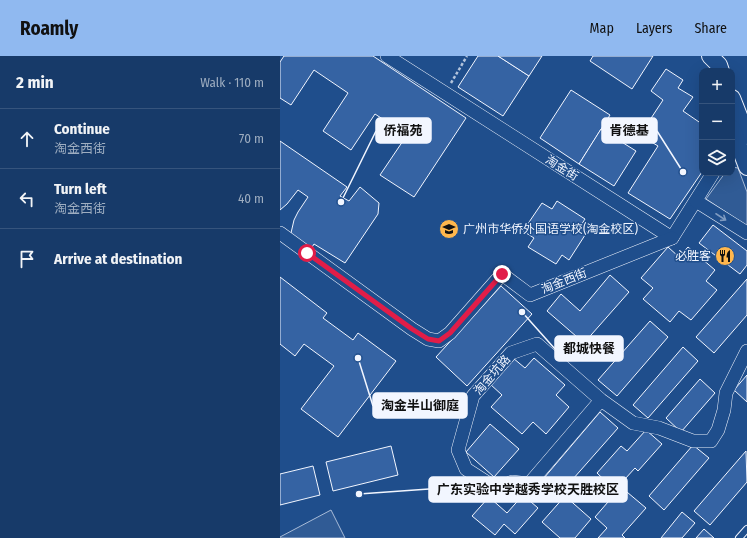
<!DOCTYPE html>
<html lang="en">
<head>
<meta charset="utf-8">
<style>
	body { margin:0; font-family:"Fira Sans Condensed","Noto Sans SC",sans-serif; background:#244571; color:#f1f3f6 }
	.controls { position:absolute; right:12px; top:12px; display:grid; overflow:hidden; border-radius:8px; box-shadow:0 4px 16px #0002 }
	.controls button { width:36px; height:36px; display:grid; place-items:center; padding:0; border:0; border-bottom:1px solid #36547d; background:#173a69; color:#f1f3f6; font:20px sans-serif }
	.stop { position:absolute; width:12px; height:12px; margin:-9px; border:3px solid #e11d48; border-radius:50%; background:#fff }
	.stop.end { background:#e11d48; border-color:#fff; box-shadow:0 1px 4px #0008 }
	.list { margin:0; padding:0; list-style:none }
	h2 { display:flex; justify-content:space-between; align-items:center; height:52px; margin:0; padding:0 16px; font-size:17px }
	h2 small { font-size:13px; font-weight:400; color:#9eadc0 }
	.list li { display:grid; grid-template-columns:26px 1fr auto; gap:12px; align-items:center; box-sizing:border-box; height:60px; padding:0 16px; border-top:1px solid #36547d }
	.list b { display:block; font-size:15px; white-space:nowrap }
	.list p { margin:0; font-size:13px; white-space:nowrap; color:#9eadc0 }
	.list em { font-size:13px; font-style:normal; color:#9eadc0 }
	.icon { flex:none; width:22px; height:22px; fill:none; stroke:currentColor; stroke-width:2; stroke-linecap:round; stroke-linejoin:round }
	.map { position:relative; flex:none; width:467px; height:482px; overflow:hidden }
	header { display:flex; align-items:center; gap:24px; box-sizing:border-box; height:56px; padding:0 20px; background:#90b9f0; color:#111 }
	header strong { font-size:19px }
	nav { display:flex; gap:22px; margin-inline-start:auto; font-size:14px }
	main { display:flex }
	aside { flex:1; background:#173a69 }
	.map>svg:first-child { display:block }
	.built { fill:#305b95; stroke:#a8bbd7 }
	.building { fill:#3563a3; stroke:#f2f6ff }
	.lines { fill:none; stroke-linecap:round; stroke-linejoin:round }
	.service-casing { stroke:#f2f6ff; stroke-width:8 }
	.minor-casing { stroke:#f2f6ff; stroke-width:14 }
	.tertiary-casing { stroke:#f2f6ff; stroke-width:18 }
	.path { stroke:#b3c4dc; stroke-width:2.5; stroke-dasharray:3 2; stroke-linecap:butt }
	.service { stroke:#1f4e8c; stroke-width:6 }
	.minor { stroke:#1f4e8c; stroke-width:13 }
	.tertiary { stroke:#1f4e8c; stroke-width:16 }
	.oneway { stroke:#7e9ac0 }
	.route { stroke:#e11d48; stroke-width:5 }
	.labels { text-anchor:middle; stroke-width:3; stroke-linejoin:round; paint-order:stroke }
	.street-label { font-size:12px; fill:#f2f6ff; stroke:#1f4e8c }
	.poi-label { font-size:12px; fill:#f2f6ff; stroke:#1f4e8c; text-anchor:start }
	.leader { fill:none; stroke:#f2f6ff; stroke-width:1.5 }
	.callout-dot { fill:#f2f6ff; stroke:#1f4e8c; stroke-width:1.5 }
	.callout { fill:#f2f6ff; stroke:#f2f6ff; stroke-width:1.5 }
	.callout-label { font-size:13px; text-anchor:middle; font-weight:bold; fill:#111 }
</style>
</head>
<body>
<header>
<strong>Roamly</strong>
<nav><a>Map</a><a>Layers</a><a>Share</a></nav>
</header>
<main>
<aside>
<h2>2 min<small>Walk · 110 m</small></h2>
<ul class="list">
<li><svg class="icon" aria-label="ahead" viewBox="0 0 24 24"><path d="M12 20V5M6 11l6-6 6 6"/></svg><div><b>Continue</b><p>淘金西街</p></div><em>70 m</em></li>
<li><svg class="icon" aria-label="left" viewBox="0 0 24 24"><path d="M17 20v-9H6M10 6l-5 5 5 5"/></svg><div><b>Turn left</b><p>淘金西街</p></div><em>40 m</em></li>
<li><svg class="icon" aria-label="arrive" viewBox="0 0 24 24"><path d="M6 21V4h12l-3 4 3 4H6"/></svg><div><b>Arrive at destination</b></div></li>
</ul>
</aside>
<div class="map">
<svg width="467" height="482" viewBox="0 0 467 482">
	<rect width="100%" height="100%" fill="#1f4e8c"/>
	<g class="built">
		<path d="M 452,111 L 458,112 L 467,136 L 467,170 L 426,143 L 445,117 L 452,117 Z"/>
		<path d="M 51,454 L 65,482 L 0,482 L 0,481 Z"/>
	</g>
	<g class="building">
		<path d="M 4,0 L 93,0 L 186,62 L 134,141 L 100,119 L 127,79 L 95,58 L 71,94 L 43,75 L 68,37 L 34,14 L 11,49 L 0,42 L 0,6 Z"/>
		<path d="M 198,0 L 218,0 L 249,20 L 223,60 L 178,31 Z"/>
		<path d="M 218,0 L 262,0 L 249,20 Z"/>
		<path d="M 313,0 L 373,0 L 352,33 L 310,5 Z"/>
		<path d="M 386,13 L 403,24 L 398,32 L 413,41 L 403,55 L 422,68 L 422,116 L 390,163 L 348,137 L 378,90 L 360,79 L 383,44 L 371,35 Z"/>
		<path d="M 291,34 L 330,59 L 299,108 L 260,82 Z"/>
		<path d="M 321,73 L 356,95 L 334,130 L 299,108 Z"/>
		<path d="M 0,85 L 67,131 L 60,140 L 69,145 L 80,131 L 99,147 L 98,158 L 65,207 L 34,188 L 31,193 L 14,181 L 11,177 L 14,164 L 18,156 L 28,141 L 18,134 L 7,148 L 0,154 Z"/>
		<path d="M 277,145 L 305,163 L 300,171 L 307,176 L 289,204 L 282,199 L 276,208 L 248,191 L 254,182 L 243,175 L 262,147 L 272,153 Z"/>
		<path d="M 433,169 L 467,195 L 467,209 L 460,218 L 419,187 Z"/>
		<path d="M 388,191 L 399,201 L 408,191 L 435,214 L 426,225 L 437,234 L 411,264 L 399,255 L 390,266 L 363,243 L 373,232 L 361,222 Z"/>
		<path d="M 330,219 L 349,236 L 304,287 L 267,255 L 281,238 L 300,255 Z"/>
		<path d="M 0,221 L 47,257 L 43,262 L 73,284 L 78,277 L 116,305 L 58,381 L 21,353 L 54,310 L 24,288 L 15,300 L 0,288 Z"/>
		<path d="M 467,223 L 467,259 L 434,297 L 416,281 Z"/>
		<path d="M 221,230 L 252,258 L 187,330 L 156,301 Z"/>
		<path d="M 370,265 L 388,281 L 337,340 L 318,324 Z"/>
		<path d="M 403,291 L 418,305 L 368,362 L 353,349 Z"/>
		<path d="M 233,302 L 245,312 L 254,302 L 285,329 L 276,339 L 289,351 L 266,378 L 253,366 L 242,378 L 211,351 L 222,339 L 210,328 Z"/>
		<path d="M 467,319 L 467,346 L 454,334 Z"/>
		<path d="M 420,323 L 435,337 L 401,376 L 386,362 Z"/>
		<path d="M 320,356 L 338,372 L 285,432 L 280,427 L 269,439 L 258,429 Z"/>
		<path d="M 210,368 L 239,393 L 214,421 L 186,396 Z"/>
		<path d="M 366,374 L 382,388 L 358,415 L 355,412 L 335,434 L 317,417 L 341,390 L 347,395 Z"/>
		<path d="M 413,389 L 429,402 L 384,454 L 369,440 Z"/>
		<path d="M 111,390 L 118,419 L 53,435 L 46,406 Z"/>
		<path d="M 466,395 L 467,426 L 430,469 L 414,455 Z"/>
		<path d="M 33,410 L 40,439 L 0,449 L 0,418 Z"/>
		<path d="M 341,431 L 366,452 L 342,479 L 345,482 L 318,482 L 327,472 L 315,461 Z"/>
		<path d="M 243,439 L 258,452 L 235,478 L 224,468 L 215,479 L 192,460 L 209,441 L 227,457 Z"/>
		<path d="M 285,440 L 311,463 L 295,482 L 280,482 L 262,466 Z"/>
		<path d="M 402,456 L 415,467 L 402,482 L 381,482 Z"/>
		<path d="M 424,473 L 434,482 L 416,482 Z"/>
	</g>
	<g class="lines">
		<defs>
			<path id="service" d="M 459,482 L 467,473"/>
			<g id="minor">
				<path d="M 107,0 L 392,182 L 433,117"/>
				<path d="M 416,145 L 467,177"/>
				<path d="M 0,177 L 132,273 L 148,283 L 159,285 L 170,277 L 222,218 L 250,239 L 392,182"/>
				<path d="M 321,344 L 249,428 L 232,426 L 217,433 L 186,413 L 178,394 L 193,340 L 231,297 L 257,288 L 321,344 L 353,367 L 379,372 L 413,385 L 431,385 L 438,374 L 444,354 L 446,337 L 467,295"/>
			</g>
			<g id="tertiary">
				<path d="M 430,0 L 439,9 L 441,15"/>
				<path d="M 452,42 L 467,80"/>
				<path d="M 452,72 L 467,111"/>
			</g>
		</defs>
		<use href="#service" class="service-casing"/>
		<use href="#minor" class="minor-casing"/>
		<use href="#tertiary" class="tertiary-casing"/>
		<path class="path" d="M 171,27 L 187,0"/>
		<use href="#service" class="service"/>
		<use href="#minor" class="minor"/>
		<use href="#tertiary" class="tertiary"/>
	</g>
	<defs><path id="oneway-shaft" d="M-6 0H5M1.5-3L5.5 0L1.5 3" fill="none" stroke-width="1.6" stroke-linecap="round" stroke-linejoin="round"/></defs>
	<use class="oneway" href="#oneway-shaft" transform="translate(441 161) rotate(33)"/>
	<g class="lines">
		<path class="route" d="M 27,197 L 132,273 L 148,283 L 159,285 L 170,277 L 222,218"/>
	</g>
	<defs>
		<symbol id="school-disc" viewBox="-11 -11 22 22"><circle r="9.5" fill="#ffb74d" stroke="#1f4e8c"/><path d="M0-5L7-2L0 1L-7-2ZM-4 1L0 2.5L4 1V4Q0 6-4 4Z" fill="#111"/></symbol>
		<symbol id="restaurant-disc" viewBox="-11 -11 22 22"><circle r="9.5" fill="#ffb74d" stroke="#1f4e8c"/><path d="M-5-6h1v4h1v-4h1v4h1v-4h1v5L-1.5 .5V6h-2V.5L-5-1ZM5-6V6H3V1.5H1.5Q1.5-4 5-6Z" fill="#111"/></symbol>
	</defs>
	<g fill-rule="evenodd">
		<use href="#school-disc" x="158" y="162" width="22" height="22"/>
		<use href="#restaurant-disc" x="434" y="189" width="22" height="22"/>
	</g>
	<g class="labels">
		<g class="street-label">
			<text transform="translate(282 112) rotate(32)" y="4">淘金街</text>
			<text transform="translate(284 225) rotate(-22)" y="4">淘金西街</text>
			<text transform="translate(212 319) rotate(-49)" y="4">淘金坑路</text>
		</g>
		<g class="poi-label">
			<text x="183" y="177">广州市华侨外国语学校(淘金校区)</text>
			<text x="431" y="204" text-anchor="end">必胜客</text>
		</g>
	</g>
	<path class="leader" d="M61 146L96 75M403 116L377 75M242 256L275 293M78 302L93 350M79 438L149 433"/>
	<g class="callout-dot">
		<circle cx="61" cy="146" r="4"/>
		<circle cx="403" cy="116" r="4"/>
		<circle cx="242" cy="256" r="4"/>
		<circle cx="78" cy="302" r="4"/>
		<circle cx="79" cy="438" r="4"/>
	</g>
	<g class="callout">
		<rect x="96" y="62" width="55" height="25" rx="4"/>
		<rect x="322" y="62" width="55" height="25" rx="4"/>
		<rect x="275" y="280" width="68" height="25" rx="4"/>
		<rect x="93" y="337" width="94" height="25" rx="4"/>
		<rect x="149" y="421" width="198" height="25" rx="4"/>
	</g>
	<g class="callout-label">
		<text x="123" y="79">侨福苑</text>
		<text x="349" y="79">肯德基</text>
		<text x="309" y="297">都城快餐</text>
		<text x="140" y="354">淘金半山御庭</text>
		<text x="248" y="438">广东实验中学越秀学校天胜校区</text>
	</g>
</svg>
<div class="controls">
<button>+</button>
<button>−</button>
<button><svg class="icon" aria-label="layers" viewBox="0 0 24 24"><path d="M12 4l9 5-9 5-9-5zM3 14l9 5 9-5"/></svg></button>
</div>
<div class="stop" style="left:27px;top:197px"></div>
<div class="stop end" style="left:222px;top:218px"></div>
</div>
</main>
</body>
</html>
